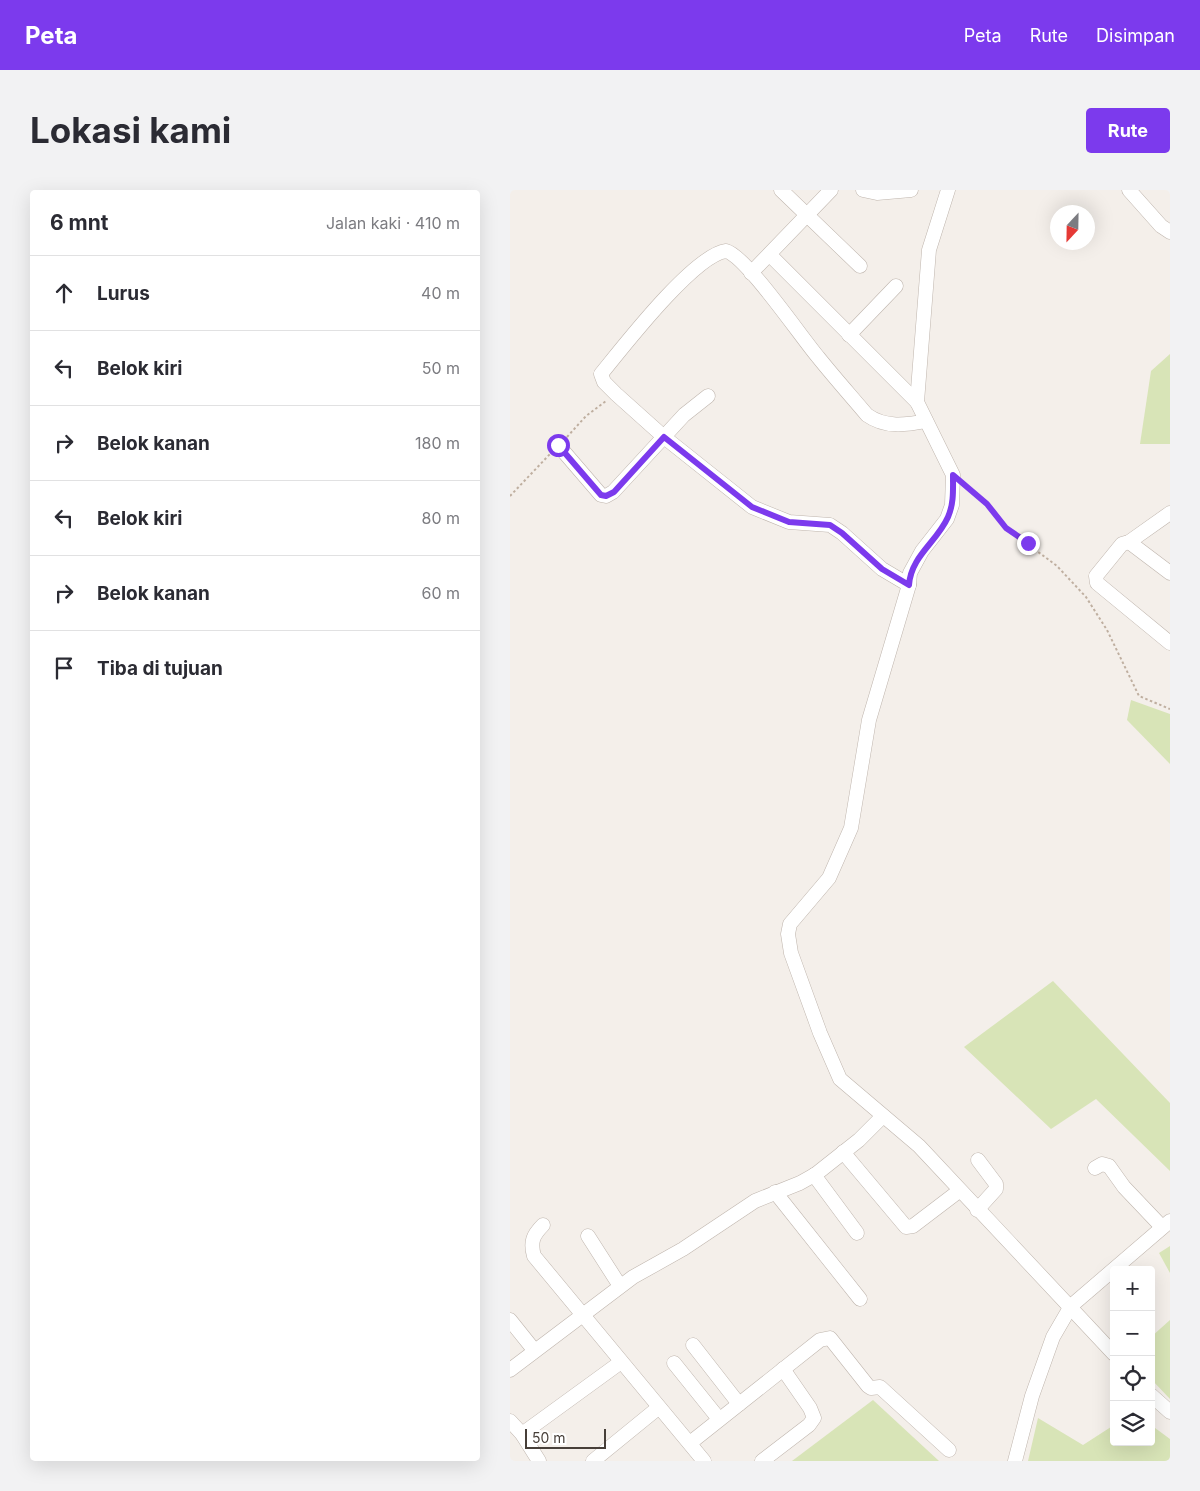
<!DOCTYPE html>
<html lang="id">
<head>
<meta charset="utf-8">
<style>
	body { margin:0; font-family:Inter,sans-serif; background:#f2f2f3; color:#2b2b33 }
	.controls { position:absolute; right:15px; bottom:15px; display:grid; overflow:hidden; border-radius:5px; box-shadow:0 5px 20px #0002 }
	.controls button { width:45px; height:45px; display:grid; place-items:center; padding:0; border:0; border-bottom:1px solid #e1e1e2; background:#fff; color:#2b2b33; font:25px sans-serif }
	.compass { position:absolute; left:540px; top:15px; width:45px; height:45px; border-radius:50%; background:#fff; box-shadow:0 5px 20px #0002; rotate:202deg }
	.scale { position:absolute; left:15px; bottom:12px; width:81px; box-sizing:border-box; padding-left:5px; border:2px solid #473f39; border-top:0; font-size:14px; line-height:18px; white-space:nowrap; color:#473f39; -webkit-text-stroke:4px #fff; paint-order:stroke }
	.stop { position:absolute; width:15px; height:15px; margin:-11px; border:4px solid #7c3aed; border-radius:50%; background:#fff }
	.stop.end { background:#7c3aed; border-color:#fff; box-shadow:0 1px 5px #0008 }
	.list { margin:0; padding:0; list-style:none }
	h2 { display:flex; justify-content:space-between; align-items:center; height:65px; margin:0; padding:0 20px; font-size:21px }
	h2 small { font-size:16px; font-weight:400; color:#7c7c81 }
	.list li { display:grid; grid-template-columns:32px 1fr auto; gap:15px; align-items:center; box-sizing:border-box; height:75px; padding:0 20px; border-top:1px solid #e1e1e2 }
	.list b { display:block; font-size:19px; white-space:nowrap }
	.list em { font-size:16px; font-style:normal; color:#7c7c81 }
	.icon { flex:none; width:28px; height:28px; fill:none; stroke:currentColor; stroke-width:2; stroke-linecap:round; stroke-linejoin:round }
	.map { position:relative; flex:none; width:660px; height:1271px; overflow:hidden; border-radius:5px }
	header { display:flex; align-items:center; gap:30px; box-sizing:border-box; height:70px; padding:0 25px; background:#7c3aed; color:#fff }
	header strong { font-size:24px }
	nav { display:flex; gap:28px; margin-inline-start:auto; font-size:18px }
	.intro { display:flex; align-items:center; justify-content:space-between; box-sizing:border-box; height:120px; padding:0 30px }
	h1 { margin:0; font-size:35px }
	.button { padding:12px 22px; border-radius:5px; background:#7c3aed; color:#fff; font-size:18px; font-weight:700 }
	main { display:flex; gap:30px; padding:0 30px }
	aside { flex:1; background:#fff; border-radius:5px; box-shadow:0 5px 20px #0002 }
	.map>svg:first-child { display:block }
	.green { fill:#d8e4b7 }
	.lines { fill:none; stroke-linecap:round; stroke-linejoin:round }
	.minor-casing { stroke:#bfb5ad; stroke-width:15 }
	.path { stroke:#bfafa0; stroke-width:2; stroke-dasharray:2.5 2.5; stroke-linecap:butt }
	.minor { stroke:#fff; stroke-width:14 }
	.route { stroke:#7c3aed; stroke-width:6 }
</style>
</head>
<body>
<header>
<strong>Peta</strong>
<nav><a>Peta</a><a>Rute</a><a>Disimpan</a></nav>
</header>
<div class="intro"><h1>Lokasi kami</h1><a class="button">Rute</a></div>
<main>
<aside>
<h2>6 mnt<small>Jalan kaki · 410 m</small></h2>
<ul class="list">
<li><svg class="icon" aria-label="ahead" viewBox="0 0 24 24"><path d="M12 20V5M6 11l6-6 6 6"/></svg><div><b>Lurus</b></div><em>40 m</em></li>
<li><svg class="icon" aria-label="left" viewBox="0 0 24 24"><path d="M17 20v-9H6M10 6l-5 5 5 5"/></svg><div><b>Belok kiri</b></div><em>50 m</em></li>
<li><svg class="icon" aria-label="right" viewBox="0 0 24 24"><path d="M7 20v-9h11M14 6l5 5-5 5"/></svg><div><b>Belok kanan</b></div><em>180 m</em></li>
<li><svg class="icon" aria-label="left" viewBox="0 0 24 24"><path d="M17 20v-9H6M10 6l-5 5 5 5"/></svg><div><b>Belok kiri</b></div><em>80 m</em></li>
<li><svg class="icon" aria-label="right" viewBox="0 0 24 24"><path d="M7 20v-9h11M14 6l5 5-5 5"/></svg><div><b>Belok kanan</b></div><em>60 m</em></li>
<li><svg class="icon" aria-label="arrive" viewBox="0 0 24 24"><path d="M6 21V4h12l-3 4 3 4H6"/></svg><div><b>Tiba di tujuan</b></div></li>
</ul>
</aside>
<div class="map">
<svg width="660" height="1271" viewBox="0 0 660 1271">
	<rect width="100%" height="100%" fill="#f4efea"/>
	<g class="green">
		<path d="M 660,164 L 660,254 L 630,254 L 641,181 Z"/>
		<path d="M 621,510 L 660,524 L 660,574 L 617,530 Z"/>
		<path d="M 543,791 L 660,913 L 660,981 L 586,909 L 541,939 L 454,857 Z"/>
		<path d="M 660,1056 L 660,1083 L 649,1063 Z"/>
		<path d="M 660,1130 L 660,1209 L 641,1189 L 641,1147 Z"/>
		<path d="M 363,1210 L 429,1271 L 282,1271 Z"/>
		<path d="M 528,1228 L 573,1255 L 604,1235 L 604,1252 L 641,1252 L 641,1235 L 660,1249 L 660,1271 L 518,1271 Z"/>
	</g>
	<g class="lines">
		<defs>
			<g id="minor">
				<path d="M 271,0 L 350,76"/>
				<path d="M 353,0 L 367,3 L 401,0"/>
				<path d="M 438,0 L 419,60 L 407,212 L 443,285 L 442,315 L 437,329 L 412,361 L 400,383 L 399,395 L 359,530 L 341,638 L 319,688 L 280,734 L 278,744 L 281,763 L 310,843 L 330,889 L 409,956 L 604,1164"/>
				<path d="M 619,0 L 651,36 L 660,42"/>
				<path d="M 260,65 L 407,212"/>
				<path d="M 241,83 L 321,0"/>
				<path d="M 339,145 L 386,96"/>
				<path d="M 48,255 L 91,305 L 96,306 L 103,302 L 174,225 L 198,206"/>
				<path d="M 660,323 L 619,352 L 612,354 L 586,386 L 587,393 L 660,453"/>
				<path d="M 619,352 L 660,383"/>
				<path d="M 399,395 L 372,379 L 332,343 L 320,335 L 279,332 L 242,317 L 154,247 L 106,204 L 94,192 L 91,184 C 113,157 184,65 216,61 C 236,66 291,147 308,167 C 324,187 341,206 357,225 C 375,238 396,235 416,231"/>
				<path d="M 333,962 L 396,1037 L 403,1036 L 449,1001"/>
				<path d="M 585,978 L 592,974 L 599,976 L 614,997 L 652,1037"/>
				<path d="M 304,985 L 347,1043"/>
				<path d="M 265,1002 L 350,1109"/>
				<path d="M 467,1020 L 486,999 L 486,994 L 468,970"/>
				<path d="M 33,1035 C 23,1045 20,1052 24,1066 L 194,1271"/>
				<path d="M 78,1046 L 110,1096"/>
				<path d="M 0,1130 L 24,1160"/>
				<path d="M 183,1155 L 229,1214"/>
				<path d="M 164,1173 L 209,1229"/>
				<path d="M 0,1180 L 123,1087 L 173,1059 L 245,1011 L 290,993 L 306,984 L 349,950 L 373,926"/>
				<path d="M 641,1205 L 660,1222"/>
				<path d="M 0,1231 L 12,1244 L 29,1271"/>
				<path d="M 12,1244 L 111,1172"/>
				<path d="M 180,1253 L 310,1150 L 320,1148 L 358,1196 L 361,1198 L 370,1197 L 439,1260"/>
				<path d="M 83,1271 L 148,1218"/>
				<path d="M 252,1271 L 299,1235 L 304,1228 L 300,1218 L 273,1179"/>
				<path d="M 505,1271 L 522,1206 L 543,1147 L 561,1116 L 660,1031"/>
			</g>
		</defs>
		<use href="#minor" class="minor-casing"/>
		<g class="path">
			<path d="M 57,247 L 76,226 L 96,211"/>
			<path d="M 455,295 L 477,314 L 496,338 L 547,376 L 576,407 L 597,440 L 629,506 L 660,519"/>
			<path d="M 0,306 L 40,264"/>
		</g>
		<use href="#minor" class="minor"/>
	</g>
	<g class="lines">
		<path class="route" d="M 48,255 L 91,305 L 96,306 L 104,302 L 154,247 L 242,317 L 279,332 L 320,335 L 332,343 L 372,379 L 399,395 C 401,366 427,352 438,327 C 444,313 443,300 443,285 L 477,314 L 496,338 L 518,353"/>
	</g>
</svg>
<div class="controls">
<button>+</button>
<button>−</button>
<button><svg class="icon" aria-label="locate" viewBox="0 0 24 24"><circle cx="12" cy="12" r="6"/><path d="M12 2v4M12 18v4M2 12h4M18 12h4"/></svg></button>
<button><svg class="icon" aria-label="layers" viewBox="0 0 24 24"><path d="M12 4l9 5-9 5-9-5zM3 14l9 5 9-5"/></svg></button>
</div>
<svg class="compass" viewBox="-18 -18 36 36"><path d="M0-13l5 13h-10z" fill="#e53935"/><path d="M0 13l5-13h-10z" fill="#7c7c81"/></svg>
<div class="scale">50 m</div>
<div class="stop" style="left:48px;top:255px"></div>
<div class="stop end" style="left:518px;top:353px"></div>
</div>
</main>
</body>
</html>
